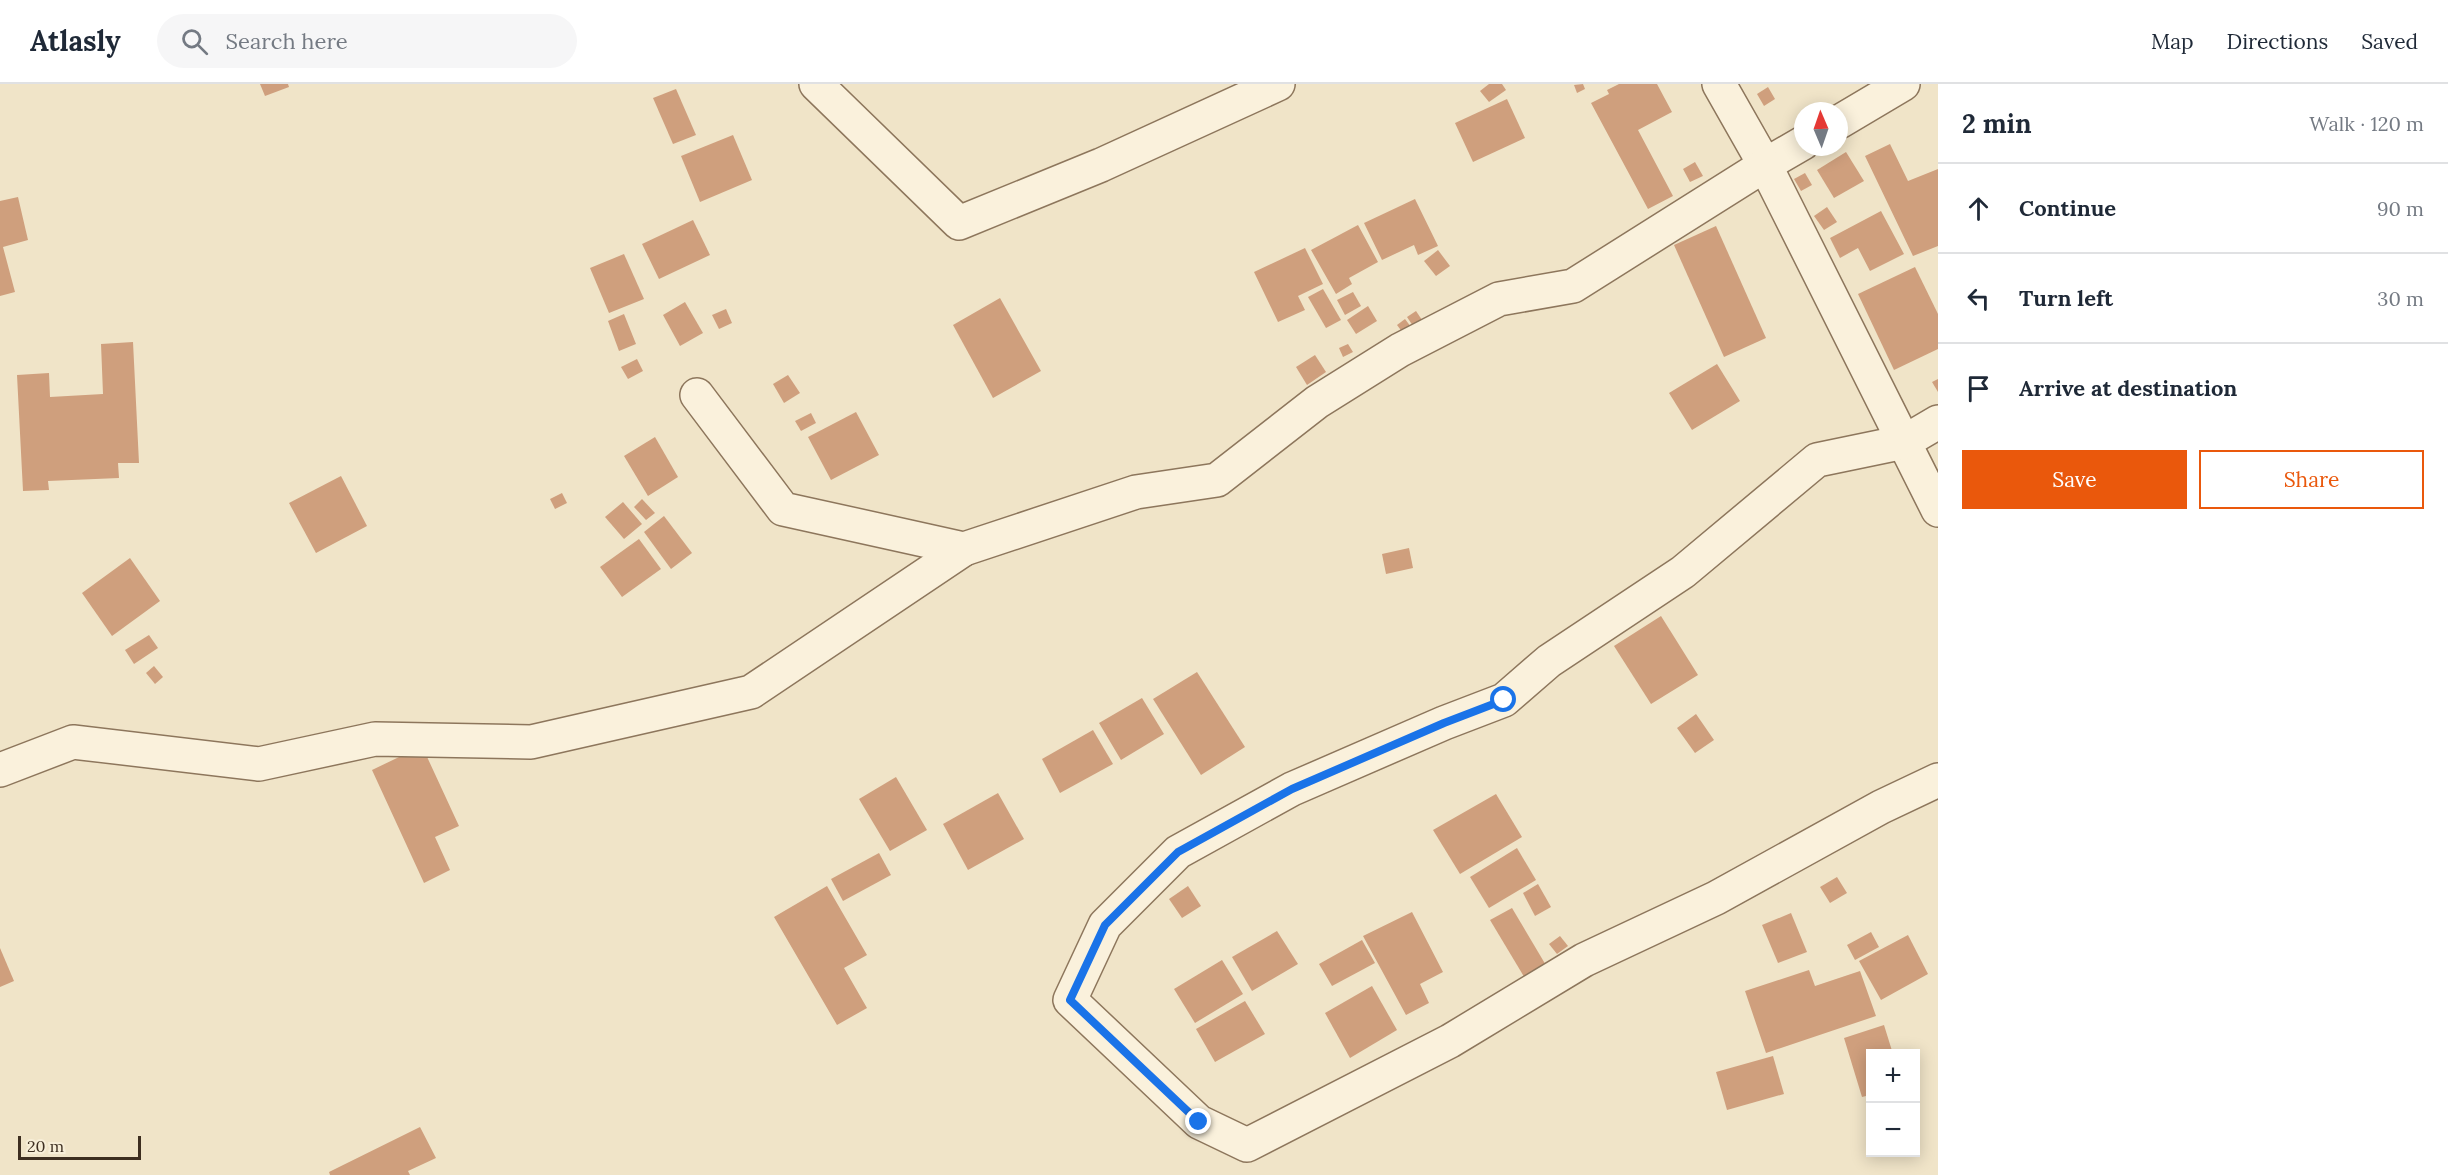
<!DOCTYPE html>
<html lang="en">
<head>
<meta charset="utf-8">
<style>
	body { margin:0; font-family:Lora,serif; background:#f6f6f7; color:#1f2937 }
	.controls { position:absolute; right:18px; bottom:18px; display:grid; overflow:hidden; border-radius:0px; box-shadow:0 3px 15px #0003 }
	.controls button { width:54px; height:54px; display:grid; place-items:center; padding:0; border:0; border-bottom:2px solid #e0e1e3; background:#fff; color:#1f2937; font:30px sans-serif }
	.compass { position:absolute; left:1794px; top:18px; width:54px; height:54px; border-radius:50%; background:#fff; box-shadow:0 3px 15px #0003; rotate:358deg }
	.scale { position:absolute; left:18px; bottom:15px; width:123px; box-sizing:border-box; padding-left:6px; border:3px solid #3d2e20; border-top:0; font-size:16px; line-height:21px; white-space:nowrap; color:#3d2e20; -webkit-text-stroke:4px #f7eed8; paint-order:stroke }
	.stop { position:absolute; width:18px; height:18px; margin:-14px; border:4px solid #1a73e8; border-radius:50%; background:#fff }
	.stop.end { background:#1a73e8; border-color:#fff; box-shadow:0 2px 6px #0008 }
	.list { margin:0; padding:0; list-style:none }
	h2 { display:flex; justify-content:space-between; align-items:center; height:78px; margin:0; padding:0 24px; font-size:26px }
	h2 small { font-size:20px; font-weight:400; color:#747a83 }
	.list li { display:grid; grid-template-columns:39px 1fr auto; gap:18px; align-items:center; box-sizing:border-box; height:90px; padding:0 24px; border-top:2px solid #e0e1e3 }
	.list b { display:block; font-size:22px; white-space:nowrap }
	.list em { font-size:20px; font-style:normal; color:#747a83 }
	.actions { display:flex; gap:12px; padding:18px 24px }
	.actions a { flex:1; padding:14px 0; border:2px solid #ea580c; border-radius:0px; text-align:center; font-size:21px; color:#ea580c }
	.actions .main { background:#ea580c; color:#fff }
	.icon { flex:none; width:33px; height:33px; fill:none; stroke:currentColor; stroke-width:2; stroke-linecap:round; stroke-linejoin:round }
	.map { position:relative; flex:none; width:1938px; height:1091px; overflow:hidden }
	header { display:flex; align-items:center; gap:36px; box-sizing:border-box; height:84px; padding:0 30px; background:#fff; border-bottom:2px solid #e0e1e3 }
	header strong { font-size:28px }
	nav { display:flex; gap:33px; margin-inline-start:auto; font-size:21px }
	.search { width:420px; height:54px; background:#f6f6f7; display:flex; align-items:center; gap:15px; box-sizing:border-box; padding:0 21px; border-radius:33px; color:#747a83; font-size:22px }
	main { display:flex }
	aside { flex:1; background:#fff }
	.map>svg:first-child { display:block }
	.building { fill:#cf9f7d }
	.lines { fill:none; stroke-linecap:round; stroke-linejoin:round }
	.street-casing { stroke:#8d765c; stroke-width:36 }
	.street { stroke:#faf1dc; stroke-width:33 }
	.route { stroke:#1a73e8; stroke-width:8 }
</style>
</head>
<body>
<header>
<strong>Atlasly</strong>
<div class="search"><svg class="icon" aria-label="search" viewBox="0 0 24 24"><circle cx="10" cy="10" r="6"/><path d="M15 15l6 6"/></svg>Search here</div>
<nav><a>Map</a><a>Directions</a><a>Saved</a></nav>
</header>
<main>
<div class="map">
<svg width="1938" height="1091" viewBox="0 0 1938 1091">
	<rect width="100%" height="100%" fill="#f0e4c8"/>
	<g class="building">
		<path d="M 260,0 L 288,0 L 289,3 L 265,12 Z"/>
		<path d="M 1489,0 L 1502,0 L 1506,6 L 1489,18 L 1480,7 Z"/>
		<path d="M 1583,0 L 1585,5 L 1577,9 L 1574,1 Z"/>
		<path d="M 1619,0 L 1657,0 L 1672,28 L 1638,46 L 1673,112 L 1648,125 L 1591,19 L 1609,10 L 1607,6 Z"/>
		<path d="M 1768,3 L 1775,15 L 1764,22 L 1757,10 Z"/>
		<path d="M 676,5 L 696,51 L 673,60 L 653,14 Z"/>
		<path d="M 1507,15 L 1525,54 L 1473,78 L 1455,39 Z"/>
		<path d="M 733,51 L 752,96 L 700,118 L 681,72 Z"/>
		<path d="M 1890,60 L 1908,97 L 1938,85 L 1938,162 L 1913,172 L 1865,72 Z"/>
		<path d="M 1846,68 L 1864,97 L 1834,114 L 1817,86 Z"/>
		<path d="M 1695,78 L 1703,92 L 1690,98 L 1683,85 Z"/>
		<path d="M 1805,89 L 1812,101 L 1801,107 L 1794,95 Z"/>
		<path d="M 18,113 L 28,156 L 3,163 L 15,208 L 0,212 L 0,117 Z"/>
		<path d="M 1415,115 L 1438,162 L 1418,171 L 1414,161 L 1382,176 L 1364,139 Z"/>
		<path d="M 1827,123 L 1837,138 L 1824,146 L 1814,132 Z"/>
		<path d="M 1881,127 L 1904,170 L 1870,187 L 1858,164 L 1840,174 L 1830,154 Z"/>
		<path d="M 693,136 L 710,171 L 659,195 L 642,160 Z"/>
		<path d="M 1358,141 L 1378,178 L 1349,194 L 1352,200 L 1336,210 L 1311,166 Z"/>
		<path d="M 1716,142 L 1766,254 L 1724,273 L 1674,161 Z"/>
		<path d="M 1305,164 L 1323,200 L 1298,212 L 1305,226 L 1278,238 L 1254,188 Z"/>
		<path d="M 1438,166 L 1450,182 L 1436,192 L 1424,177 Z"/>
		<path d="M 624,170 L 644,215 L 609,229 L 590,184 Z"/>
		<path d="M 1915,183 L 1938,230 L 1938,265 L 1894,286 L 1858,210 Z"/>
		<path d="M 1323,205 L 1341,236 L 1326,244 L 1308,213 Z"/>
		<path d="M 1353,208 L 1361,222 L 1345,231 L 1337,216 Z"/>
		<path d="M 1000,214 L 1041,287 L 993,314 L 953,241 Z"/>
		<path d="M 685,218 L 703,249 L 680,262 L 663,231 Z"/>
		<path d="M 1368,222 L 1377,237 L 1356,250 L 1347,236 Z"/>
		<path d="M 726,225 L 732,239 L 719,245 L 712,231 Z"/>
		<path d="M 1416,227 L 1422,236 L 1413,242 L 1407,233 Z"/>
		<path d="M 624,230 L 636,260 L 619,267 L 608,237 Z"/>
		<path d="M 1405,235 L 1411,243 L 1403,249 L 1397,241 Z"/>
		<path d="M 133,258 L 139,379 L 118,379 L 119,394 L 48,397 L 49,406 L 23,407 L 17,291 L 49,289 L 50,313 L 103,310 L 101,260 Z"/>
		<path d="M 1348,260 L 1353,268 L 1343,273 L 1339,264 Z"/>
		<path d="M 1315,271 L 1326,288 L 1307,301 L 1296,283 Z"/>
		<path d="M 637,275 L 643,287 L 628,295 L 621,283 Z"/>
		<path d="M 1717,280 L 1740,317 L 1692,346 L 1669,309 Z"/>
		<path d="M 788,291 L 800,309 L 784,319 L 773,300 Z"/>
		<path d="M 1938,295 L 1938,308 L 1932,298 Z"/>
		<path d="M 856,328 L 879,371 L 831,396 L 808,353 Z"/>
		<path d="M 811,329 L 816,339 L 801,347 L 795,337 Z"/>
		<path d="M 655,353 L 678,393 L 648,412 L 624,372 Z"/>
		<path d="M 341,392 L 367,442 L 316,469 L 289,419 Z"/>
		<path d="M 562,409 L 567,419 L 555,425 L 550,415 Z"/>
		<path d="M 642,415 L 655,429 L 646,436 L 634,423 Z"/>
		<path d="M 623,418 L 642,440 L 624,455 L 605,433 Z"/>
		<path d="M 664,432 L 692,469 L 671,485 L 644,448 Z"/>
		<path d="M 639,455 L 661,485 L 622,513 L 600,483 Z"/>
		<path d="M 1409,464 L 1413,484 L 1386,490 L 1382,470 Z"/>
		<path d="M 130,474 L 160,517 L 112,552 L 82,509 Z"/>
		<path d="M 1661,532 L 1698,591 L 1651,620 L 1614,562 Z"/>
		<path d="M 149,551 L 158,564 L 134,580 L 125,566 Z"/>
		<path d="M 154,582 L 163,593 L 155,600 L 146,589 Z"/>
		<path d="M 1197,588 L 1245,663 L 1201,691 L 1153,615 Z"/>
		<path d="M 1142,614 L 1164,650 L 1121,676 L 1099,639 Z"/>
		<path d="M 1696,630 L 1714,656 L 1695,669 L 1677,644 Z"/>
		<path d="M 1093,646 L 1113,680 L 1060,709 L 1042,675 Z"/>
		<path d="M 422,662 L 459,742 L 435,753 L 450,786 L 424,799 L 372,686 Z"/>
		<path d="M 896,693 L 927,746 L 890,767 L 859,715 Z"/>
		<path d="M 998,709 L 1024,755 L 968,786 L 943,740 Z"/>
		<path d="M 1496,710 L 1522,753 L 1460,790 L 1433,746 Z"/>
		<path d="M 1517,764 L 1536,796 L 1489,824 L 1470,793 Z"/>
		<path d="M 879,769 L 891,791 L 843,817 L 831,795 Z"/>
		<path d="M 1837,793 L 1847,809 L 1830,819 L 1820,803 Z"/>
		<path d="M 1538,800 L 1551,823 L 1535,832 L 1523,809 Z"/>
		<path d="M 827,802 L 867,871 L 844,884 L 867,924 L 837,941 L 774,833 Z"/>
		<path d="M 1188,802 L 1201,822 L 1182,834 L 1169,815 Z"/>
		<path d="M 1512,824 L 1547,883 L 1526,896 L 1490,836 Z"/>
		<path d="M 1412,828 L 1443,888 L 1420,900 L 1429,919 L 1406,931 L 1363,852 Z"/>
		<path d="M 1791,829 L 1807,868 L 1778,879 L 1762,841 Z"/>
		<path d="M 1277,847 L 1298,880 L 1252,907 L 1232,873 Z"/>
		<path d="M 1871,848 L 1879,863 L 1855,876 L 1847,861 Z"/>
		<path d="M 1908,851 L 1928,890 L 1881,916 L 1859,877 Z"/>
		<path d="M 1560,852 L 1568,862 L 1557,870 L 1549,860 Z"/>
		<path d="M 1362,856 L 1375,879 L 1332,902 L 1319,880 Z"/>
		<path d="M 0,864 L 14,897 L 0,903 Z"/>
		<path d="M 1222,876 L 1243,910 L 1195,939 L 1174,905 Z"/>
		<path d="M 1809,886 L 1815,902 L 1860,887 L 1876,932 L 1766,969 L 1745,907 Z"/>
		<path d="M 1372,902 L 1397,946 L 1350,974 L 1325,929 Z"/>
		<path d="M 1245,917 L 1265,950 L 1215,978 L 1196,945 Z"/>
		<path d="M 1884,941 L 1893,970 L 1870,970 L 1870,1011 L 1862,1013 L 1844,954 Z"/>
		<path d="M 1773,972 L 1784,1010 L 1727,1026 L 1716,988 Z"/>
		<path d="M 420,1043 L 436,1074 L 408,1087 L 410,1091 L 330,1091 L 329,1088 Z"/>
	</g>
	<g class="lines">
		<defs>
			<g id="street">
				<path d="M 816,0 L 959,139 L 1101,81 L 1278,0"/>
				<path d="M 1719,0 L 1765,81 L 1803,59"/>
				<path d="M 1839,38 L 1903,0"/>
				<path d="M 697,311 L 783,425 L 964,465 L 1136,408 L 1217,396 L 1317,318 L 1400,266 L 1499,215 L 1573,202 L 1765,81 L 1938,426"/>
				<path d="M 1938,338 L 1904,358 L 1817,376 L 1683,488 L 1549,577 L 1504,616 L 1444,639 L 1292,705 L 1178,768 L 1105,841 L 1070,916 L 1199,1038 L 1247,1061 L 1450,957 L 1584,876 L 1716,814 L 1881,723 L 1938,696"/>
				<path d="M 0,686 L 73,658 L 259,680 L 375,655 L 531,658 L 751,608 L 964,465"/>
			</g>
		</defs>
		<use href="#street" class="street-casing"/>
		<use href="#street" class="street"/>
	</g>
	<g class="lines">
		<path class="route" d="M 1199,1038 L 1070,916 L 1105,841 L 1178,768 L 1292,705 L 1444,639 L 1504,616"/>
	</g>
</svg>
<div class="controls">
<button>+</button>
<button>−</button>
</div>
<svg class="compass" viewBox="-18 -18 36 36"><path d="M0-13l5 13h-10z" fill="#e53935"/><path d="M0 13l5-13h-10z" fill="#747a83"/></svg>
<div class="scale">20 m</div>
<div class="stop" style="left:1504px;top:616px"></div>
<div class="stop end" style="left:1199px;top:1038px"></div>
</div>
<aside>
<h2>2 min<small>Walk · 120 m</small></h2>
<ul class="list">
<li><svg class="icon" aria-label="ahead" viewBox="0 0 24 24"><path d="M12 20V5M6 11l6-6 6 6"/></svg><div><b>Continue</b></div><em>90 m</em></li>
<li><svg class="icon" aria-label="left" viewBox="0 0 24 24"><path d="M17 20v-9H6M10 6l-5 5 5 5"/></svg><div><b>Turn left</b></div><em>30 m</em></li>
<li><svg class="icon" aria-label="arrive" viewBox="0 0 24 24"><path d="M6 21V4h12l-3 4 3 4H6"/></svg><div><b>Arrive at destination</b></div></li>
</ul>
<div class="actions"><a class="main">Save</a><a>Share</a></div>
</aside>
</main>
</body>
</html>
